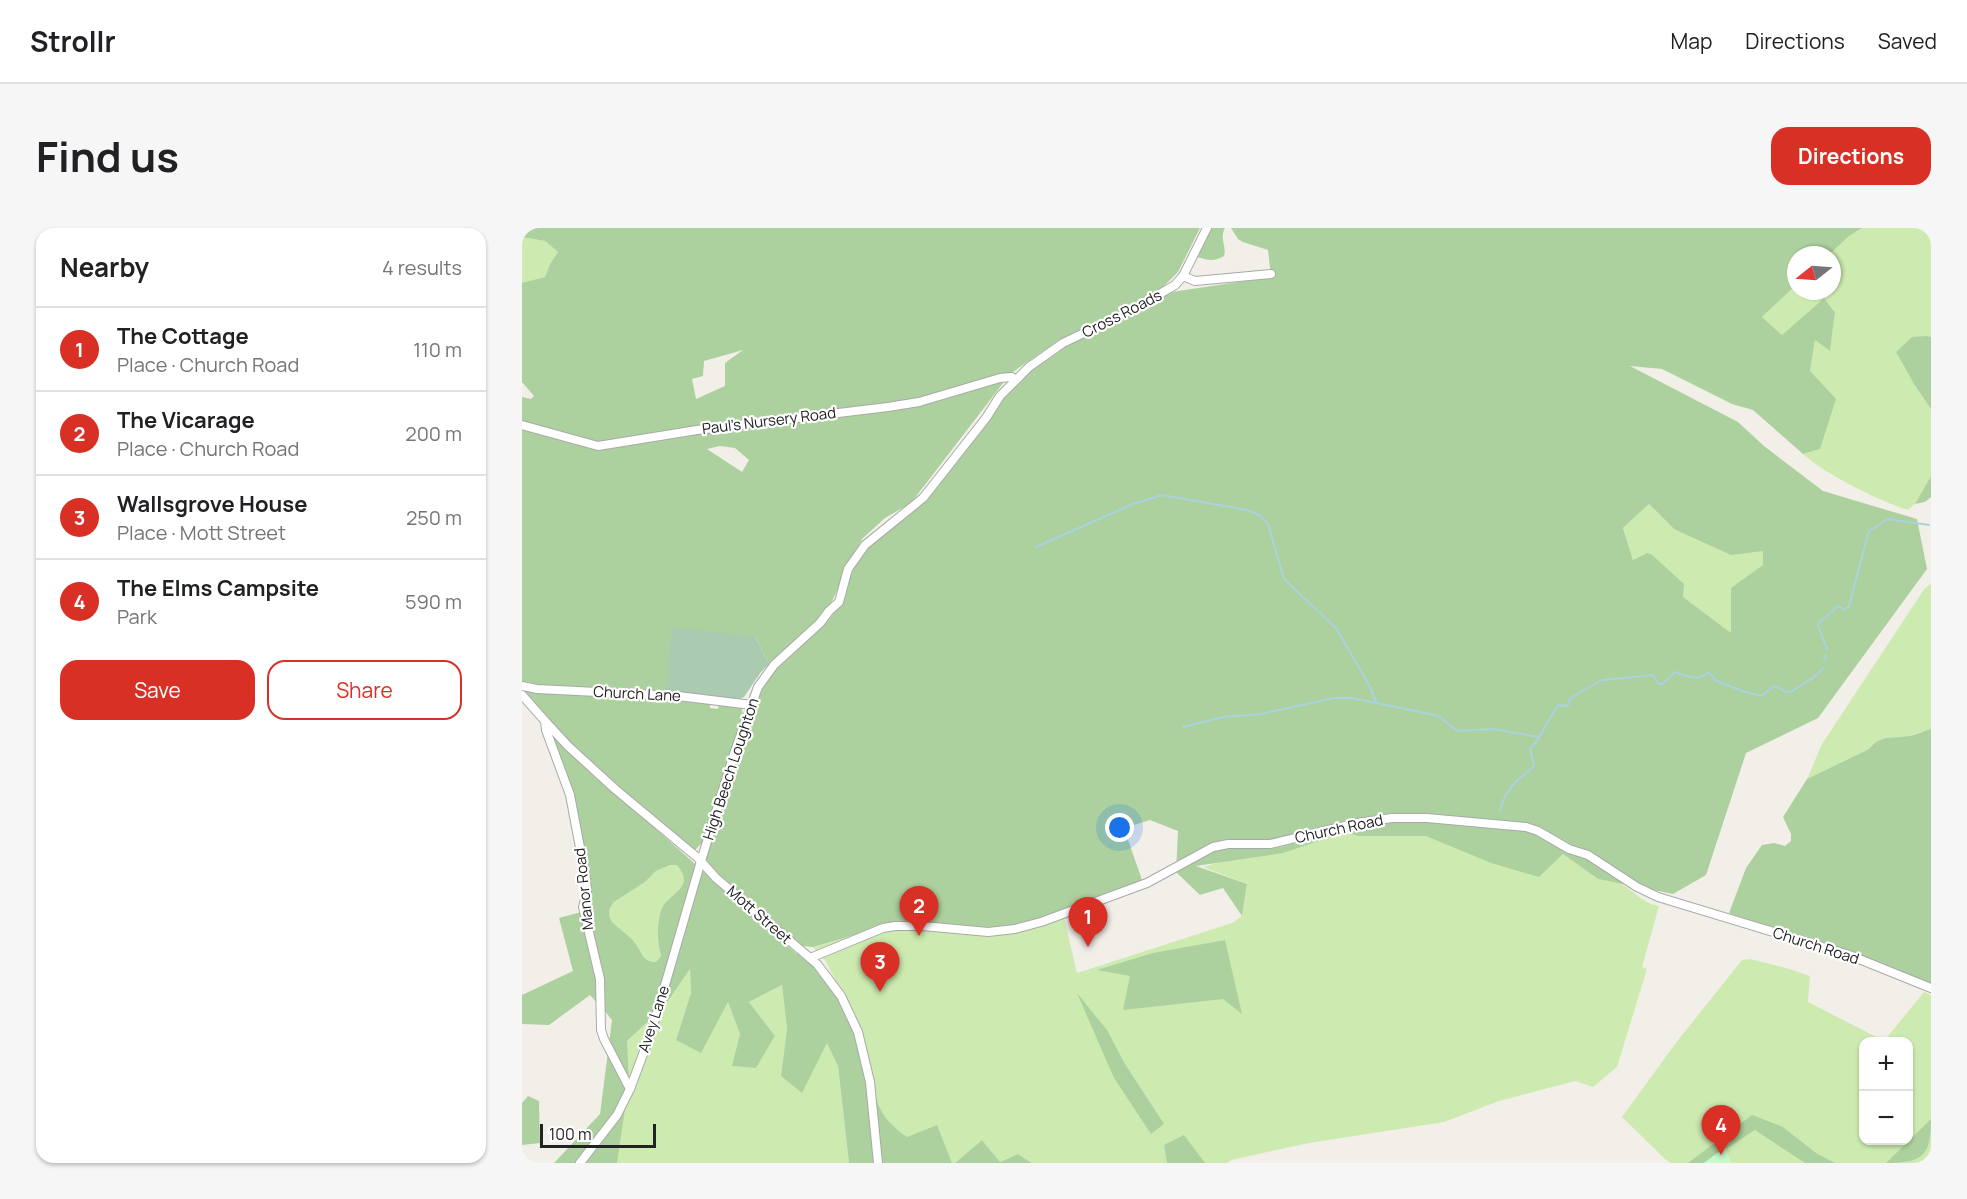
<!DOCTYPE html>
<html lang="en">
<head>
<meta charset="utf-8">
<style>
	body { margin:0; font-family:Manrope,sans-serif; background:#f6f6f6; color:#202124 }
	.controls { position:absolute; right:18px; bottom:18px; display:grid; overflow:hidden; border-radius:12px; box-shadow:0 2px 4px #0004 }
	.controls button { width:54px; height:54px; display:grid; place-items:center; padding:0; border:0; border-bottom:2px solid #e0e0e0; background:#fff; color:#202124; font:30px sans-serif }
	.compass { position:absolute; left:1265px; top:18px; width:54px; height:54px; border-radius:50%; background:#fff; box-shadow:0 2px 4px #0004; rotate:253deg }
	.scale { position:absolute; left:18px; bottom:15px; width:116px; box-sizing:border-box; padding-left:6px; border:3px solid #222; border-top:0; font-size:16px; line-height:21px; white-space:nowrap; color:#222; -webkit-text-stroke:4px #fff; paint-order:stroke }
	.you { position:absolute; left:598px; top:600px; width:21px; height:21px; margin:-15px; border:4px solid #fff; border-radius:50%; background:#1a73e8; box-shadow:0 0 0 9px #1a73e833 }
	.badge { display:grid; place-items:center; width:39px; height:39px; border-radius:50%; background:#d93025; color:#fff; font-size:20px; font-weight:700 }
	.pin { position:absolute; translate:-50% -50px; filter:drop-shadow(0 2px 3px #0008) }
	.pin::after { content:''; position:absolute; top:32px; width:21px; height:18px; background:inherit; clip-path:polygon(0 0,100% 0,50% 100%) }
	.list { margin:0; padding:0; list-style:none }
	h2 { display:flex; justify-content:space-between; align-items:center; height:78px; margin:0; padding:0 24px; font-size:26px }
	h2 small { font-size:20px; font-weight:400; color:#757577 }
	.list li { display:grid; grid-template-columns:39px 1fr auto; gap:18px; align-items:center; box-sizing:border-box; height:84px; padding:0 24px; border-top:2px solid #e0e0e0 }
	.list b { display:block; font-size:22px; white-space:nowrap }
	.list p { margin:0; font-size:20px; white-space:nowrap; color:#757577 }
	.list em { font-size:20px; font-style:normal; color:#757577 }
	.actions { display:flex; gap:12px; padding:18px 24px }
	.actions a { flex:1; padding:14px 0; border:2px solid #d93025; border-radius:18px; text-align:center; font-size:21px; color:#d93025 }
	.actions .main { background:#d93025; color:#fff }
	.map { position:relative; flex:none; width:1409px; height:935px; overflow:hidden; border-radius:18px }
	header { display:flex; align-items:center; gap:36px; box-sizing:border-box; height:84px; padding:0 30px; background:#fff; border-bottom:2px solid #e0e0e0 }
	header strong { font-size:28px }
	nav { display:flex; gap:33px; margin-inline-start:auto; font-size:21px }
	.intro { display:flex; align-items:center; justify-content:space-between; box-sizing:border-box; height:144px; padding:0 36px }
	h1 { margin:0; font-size:42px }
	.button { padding:15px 27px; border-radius:18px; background:#d93025; color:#fff; font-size:21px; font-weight:700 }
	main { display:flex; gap:36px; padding:0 36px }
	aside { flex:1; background:#fff; border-radius:18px; box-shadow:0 2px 4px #0004 }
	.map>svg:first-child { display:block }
	.grass { fill:#cdebb0; fill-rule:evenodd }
	.forest { fill:#add19e; fill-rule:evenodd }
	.cemetery { fill:#aacbaf }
	.park { fill:#c8facc }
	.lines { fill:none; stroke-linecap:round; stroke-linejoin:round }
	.stream { stroke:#aad3df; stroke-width:2 }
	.minor-casing { stroke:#a9a9a9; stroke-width:10 }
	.minor { stroke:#fff; stroke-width:8 }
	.labels { text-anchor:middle; stroke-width:4.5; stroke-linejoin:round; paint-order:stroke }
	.street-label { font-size:15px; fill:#222; stroke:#fff }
</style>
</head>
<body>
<header>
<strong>Strollr</strong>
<nav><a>Map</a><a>Directions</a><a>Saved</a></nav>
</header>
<div class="intro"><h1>Find us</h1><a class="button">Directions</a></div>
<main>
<aside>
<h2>Nearby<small>4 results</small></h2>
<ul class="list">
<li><span class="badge">1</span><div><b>The Cottage</b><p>Place · Church Road</p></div><em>110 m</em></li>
<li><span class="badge">2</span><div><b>The Vicarage</b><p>Place · Church Road</p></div><em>200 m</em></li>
<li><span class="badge">3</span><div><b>Wallsgrove House</b><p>Place · Mott Street</p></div><em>250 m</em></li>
<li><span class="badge">4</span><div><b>The Elms Campsite</b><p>Park</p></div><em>590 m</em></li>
</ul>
<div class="actions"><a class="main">Save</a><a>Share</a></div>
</aside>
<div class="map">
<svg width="1409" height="935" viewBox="0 0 1409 935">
	<rect width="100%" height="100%" fill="#f2efe9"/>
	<g class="grass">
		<path d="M 1340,0 L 1409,0 L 1409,109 L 1405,108 L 1374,124 L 1392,156 L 1409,181 L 1409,248 L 1393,276 L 1386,282 C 1359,274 1301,245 1281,226 L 1298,221 L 1288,143 L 1293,111 L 1308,123 L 1313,83 L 1302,70 L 1260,107 L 1240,89 L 1274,57 L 1274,63 L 1310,63 L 1310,27 L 1307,27 L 1326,9 Z"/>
		<path d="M 0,9 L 23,13 L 36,24 L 28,36 L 23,49 L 2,56 L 0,55 Z"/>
		<path d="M 1127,276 L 1152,301 L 1241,323 L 1241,337 L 1210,361 L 1209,406 L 1160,369 L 1125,325 L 1111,332 L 1101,300 Z"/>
		<path d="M 1409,356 L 1409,501 C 1402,503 1394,506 1386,508 C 1369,511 1359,506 1347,521 L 1285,551 L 1300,516 L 1403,360 Z"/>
		<path d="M 913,591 L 1041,625 L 1076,651 L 1099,655 L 1117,669 L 1129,676 L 1137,678 L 1120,739 L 1125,741 L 1095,839 L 1071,859 L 1053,853 L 977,873 L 922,894 L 787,915 L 709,932 L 705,935 L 510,935 L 496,926 L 478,934 L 460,912 L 433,935 L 430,935 L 415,898 L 385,909 L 368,897 L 357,882 L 344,829 L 343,811 L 304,734 L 291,719 L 377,694 L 540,681 L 555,745 L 710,695 L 720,688 L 725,656 L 681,639 L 812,603 Z"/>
		<path d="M 148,637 L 155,637 C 174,660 148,664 140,680 C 134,695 135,713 139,728 L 134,734 C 120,734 121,725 113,715 C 107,707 97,701 90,694 L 87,687 L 88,680 L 92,674 L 123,654 L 134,643 Z"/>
		<path d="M 1228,731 L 1264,740 L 1288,748 L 1286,774 L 1362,813 L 1402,764 L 1409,767 L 1409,935 L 1209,935 L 1203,920 L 1182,935 L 1149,935 L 1143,931 L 1100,889 L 1153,816 L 1220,732 ZM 1342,814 L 1386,814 L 1386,912 L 1342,912 Z"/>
		<path d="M 168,741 L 169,765 L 154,812 L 206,773 L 218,806 L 211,838 L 234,840 L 253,808 L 227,774 L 260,757 L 265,801 L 259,848 L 305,814 L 316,838 L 327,935 L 95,935 L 105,813 L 142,779 Z"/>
	</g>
	<g class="forest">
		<path d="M 0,0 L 678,0 L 656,44 L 641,59 L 622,72 L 537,112 L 488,146 L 389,275 L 363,290 L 341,310 L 328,331 L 319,355 L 306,381 L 295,395 L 247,436 L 233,408 L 144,464 L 23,458 L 0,453 L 0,169 L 9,171 L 12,168 L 0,154 L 0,55 L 23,49 L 28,36 L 36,24 L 23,13 L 0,9 ZM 221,122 L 203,135 L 203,158 L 174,171 L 170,151 L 181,148 L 182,133 ZM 198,218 L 213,220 L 227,232 L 220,244 L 185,221 Z"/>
		<path d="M 687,0 L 703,0 C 697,11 705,18 702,28 C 692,34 685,32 675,29 Z"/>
		<path d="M 709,0 L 1340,0 L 1326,9 L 1307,27 L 1274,27 L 1274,57 L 1240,89 L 1260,107 L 1302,70 L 1313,84 L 1308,123 L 1293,112 L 1288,143 L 1314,171 L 1298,221 L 1281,226 L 1231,182 L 1210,176 L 1140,141 L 1108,138 L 1216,194 L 1242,218 L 1301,263 L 1395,291 L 1405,341 L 1296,490 L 1224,525 L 1184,647 L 1151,666 L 1076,651 L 1041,626 L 1017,649 L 969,635 L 904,608 L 836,608 L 824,604 L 761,625 L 674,638 L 725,656 L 720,688 L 701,660 L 678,667 L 654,644 L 656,603 L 628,592 L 602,600 L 620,652 L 480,707 L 377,694 L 291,719 L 279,718 L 187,640 L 183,631 L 196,583 L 236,469 L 251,444 L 266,428 L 302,397 L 313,384 L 334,336 L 343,321 L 391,281 L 482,166 L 500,149 L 549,115 L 650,64 L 749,49 L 746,22 L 721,14 L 716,11 ZM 1127,276 L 1152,301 L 1209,327 L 1241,323 L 1241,337 L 1209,360 L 1209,405 L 1161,369 L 1162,356 L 1129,326 L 1125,325 L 1111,332 L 1101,300 Z"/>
		<path d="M 1405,108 L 1409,109 L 1409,181 L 1392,156 L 1374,124 L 1390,109 Z"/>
		<path d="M 1409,248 L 1409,269 L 1403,274 L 1393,276 Z"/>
		<path d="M 0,461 L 188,473 L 188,480 L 196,481 L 197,474 L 216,478 L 220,481 L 221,489 L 181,614 L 173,622 L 168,620 L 84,551 L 32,499 Z"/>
		<path d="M 1409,501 L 1409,757 L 1207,685 L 1224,640 L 1240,617 L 1252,615 L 1263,618 L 1269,613 L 1269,606 L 1261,589 L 1285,551 L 1347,521 C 1359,506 1369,511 1386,508 C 1394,507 1402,503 1409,501 Z"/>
		<path d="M 27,502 L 69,543 L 173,636 L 174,643 L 132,788 L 105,813 L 107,854 L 95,935 L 32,935 L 78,886 L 90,792 L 82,782 L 65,683 L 64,633 ZM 148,637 L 155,637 C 174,660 148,664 140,680 C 134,695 135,713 139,728 L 134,734 C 120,734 121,725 113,715 C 107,707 97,701 90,694 L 87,687 L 88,680 L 92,674 L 123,654 L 134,643 Z"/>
		<path d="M 182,644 L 275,726 L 278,723 C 291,736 306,751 316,768 C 327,786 335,807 343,827 C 359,866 345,880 385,909 L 415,897 L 430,935 L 327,935 L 316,838 L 305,815 L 280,865 L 259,848 L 265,801 L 260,757 L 227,774 L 253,808 L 234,840 L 210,838 L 218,806 L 206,774 L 179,825 L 154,812 L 169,765 L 168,741 L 142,779 L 148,749 L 179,645 Z"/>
		<path d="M 59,684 L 70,737 L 75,749 L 75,775 L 68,767 L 27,797 L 0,796 L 0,767 L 51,743 L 37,690 Z"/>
		<path d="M 703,712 L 720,786 L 701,771 L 601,782 L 608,748 L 575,742 L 631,725 Z"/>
		<path d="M 555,765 L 585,802 L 603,836 L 642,896 L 629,906 L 592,850 Z"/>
		<path d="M 6,868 L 17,873 L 18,915 L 0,917 L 0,875 Z"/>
		<path d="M 1230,887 L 1261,899 L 1294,925 L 1313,935 L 1283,935 L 1233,902 L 1182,935 L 1166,935 Z"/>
		<path d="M 1409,891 C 1409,928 1401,935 1364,935 Z"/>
		<path d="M 662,907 L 683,935 L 645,935 L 642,917 Z"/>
		<path d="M 460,912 L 478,934 L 496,926 L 510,935 L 433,935 Z"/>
	</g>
	<path class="cemetery" d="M 150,399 L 233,408 L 247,436 L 239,444 L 222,469 L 218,471 L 144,464 Z"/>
	<path class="park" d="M 1203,919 L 1209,935 L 1182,935 Z"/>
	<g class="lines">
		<g class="stream">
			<path d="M 514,319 L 611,276 L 640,267 L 725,282 L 737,287 L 746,296 L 762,351 L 814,400 L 846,455 L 855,475 L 917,488 L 925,495"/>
			<path d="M 1305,421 L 1296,398 L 1297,395 L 1316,378 L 1323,382 L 1327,378 L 1347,303 L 1366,291 L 1407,297"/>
			<path d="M 1302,433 L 1304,427"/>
			<path d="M 1081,452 L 1131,447 L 1137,456 L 1140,456 L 1153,444 C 1166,448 1176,454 1187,444 L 1193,452 L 1220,463 L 1239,468 L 1253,458 L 1265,464 L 1269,464 C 1279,456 1295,450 1301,440"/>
			<path d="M 927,496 L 935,503 L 971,501 L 1017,509 L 1036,477 L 1044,478 L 1047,476 L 1048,470 L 1080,452"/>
			<path d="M 661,499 L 701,489 L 739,486 L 812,470 L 828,470 L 855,475"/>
			<path d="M 978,583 C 984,559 994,554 1012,538 L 1008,521 L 1017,510"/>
		</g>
		<defs>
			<g id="minor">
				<path d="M 661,48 L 673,53 L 749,46"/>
				<path d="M 0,197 L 76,218 L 175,202 L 366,179 L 397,174 L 478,150 L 490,149 L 493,152"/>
				<path d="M 0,458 L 15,461 L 156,468 L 230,477"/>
				<path d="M 0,467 L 23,493 L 24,502 L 48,567 L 64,651 L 65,664 L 61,679 L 78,751 L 79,802 L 82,811 L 108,861"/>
				<path d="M 23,493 L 46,518 L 93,561 L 176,630 L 194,650 L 295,736 L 319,768 L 336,804 L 348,854 L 356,935"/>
				<path d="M 288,730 L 361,700 L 373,698 L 401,698 L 466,704 L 493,701 L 519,694 L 625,655 L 691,619 L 706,616 L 748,616 L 835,595 L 870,590 L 905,590 L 1004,599 L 1016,603 L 1047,621 L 1066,627 L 1115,659 L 1136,669 L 1327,727 L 1409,760"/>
				<path d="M 58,935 L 95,887 L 108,861 L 130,802 L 179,633 L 212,526 L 236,459 L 252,437 L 298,395 L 307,383 L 317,374 L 326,341 L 343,317 L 401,270 L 464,190 L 478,168 L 507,139 L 541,115 L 612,81 L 653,57 L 661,48 L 685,0"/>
			</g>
		</defs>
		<use href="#minor" class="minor-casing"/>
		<use href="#minor" class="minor"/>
	</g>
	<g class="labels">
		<g class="street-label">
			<text transform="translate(600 86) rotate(-27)" y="5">Cross Roads</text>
			<text transform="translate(247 193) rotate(-7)" y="5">Paul's Nursery Road</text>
			<text transform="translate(115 466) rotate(3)" y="5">Church Lane</text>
			<text transform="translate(209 541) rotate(-72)" y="5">High Beech Loughton</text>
			<text transform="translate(817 601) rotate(-12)" y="5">Church Road</text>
			<text transform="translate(62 661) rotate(-96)" y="5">Manor Road</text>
			<text transform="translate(237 687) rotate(41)" y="5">Mott Street</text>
			<text transform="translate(1294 718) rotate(18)" y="5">Church Road</text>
			<text transform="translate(132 791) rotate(-72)" y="5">Avey Lane</text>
		</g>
	</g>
</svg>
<div class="controls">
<button>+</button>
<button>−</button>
</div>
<svg class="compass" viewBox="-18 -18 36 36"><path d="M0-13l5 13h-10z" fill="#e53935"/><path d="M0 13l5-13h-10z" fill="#757577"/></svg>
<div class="scale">100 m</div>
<div class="you"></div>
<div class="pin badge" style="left:566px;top:719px">1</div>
<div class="pin badge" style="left:397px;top:708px">2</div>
<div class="pin badge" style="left:358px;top:764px">3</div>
<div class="pin badge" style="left:1199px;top:927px">4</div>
</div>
</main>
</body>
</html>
